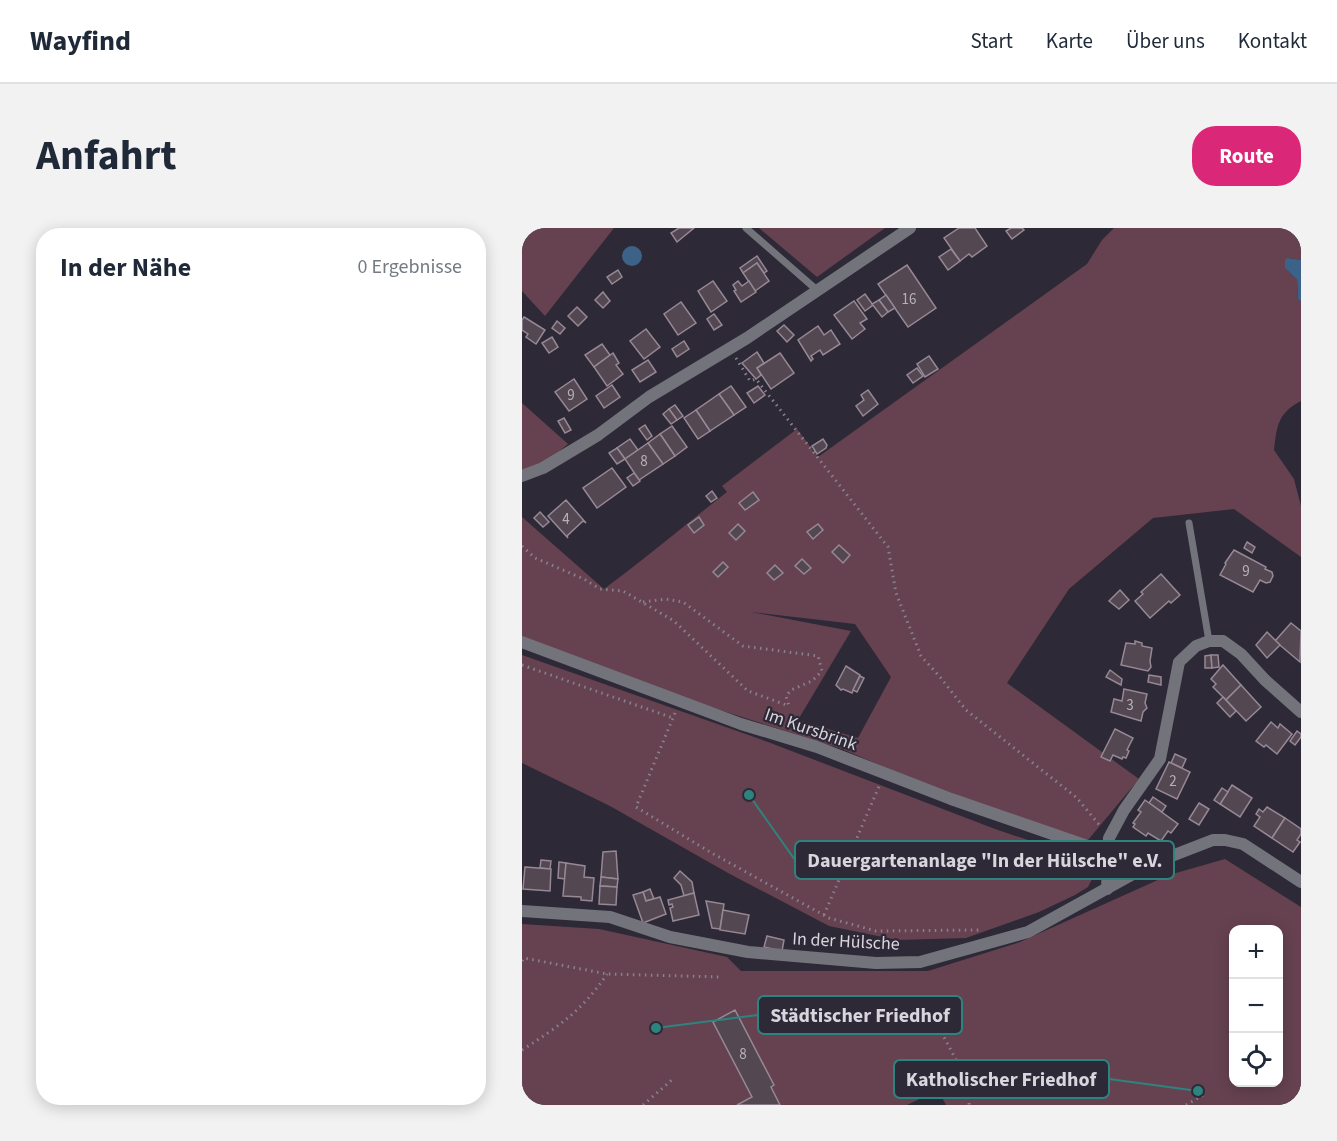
<!DOCTYPE html>
<html lang="de">
<head>
<meta charset="utf-8">
<style>
	body { margin:0; font-family:"Source Sans 3",sans-serif; background:#f2f2f3; color:#1f2937 }
	.controls { position:absolute; right:18px; bottom:18px; display:grid; overflow:hidden; border-radius:12px; box-shadow:0 3px 15px #0003 }
	.controls button { width:54px; height:54px; display:grid; place-items:center; padding:0; border:0; border-bottom:2px solid #e0e1e3; background:#fff; color:#1f2937; font:30px sans-serif }
	.list { margin:0; padding:0; list-style:none }
	h2 { display:flex; justify-content:space-between; align-items:center; height:78px; margin:0; padding:0 24px; font-size:26px }
	h2 small { font-size:20px; font-weight:400; color:#747a83 }
	.icon { flex:none; width:33px; height:33px; fill:none; stroke:currentColor; stroke-width:2; stroke-linecap:round; stroke-linejoin:round }
	.map { position:relative; flex:none; width:779px; height:877px; overflow:hidden; border-radius:24px }
	header { display:flex; align-items:center; gap:36px; box-sizing:border-box; height:84px; padding:0 30px; background:#fff; border-bottom:2px solid #e0e1e3 }
	header strong { font-size:28px }
	nav { display:flex; gap:33px; margin-inline-start:auto; font-size:21px }
	.intro { display:flex; align-items:center; justify-content:space-between; box-sizing:border-box; height:144px; padding:0 36px }
	h1 { margin:0; font-size:42px }
	.button { padding:15px 27px; border-radius:24px; background:#db2777; color:#fff; font-size:21px; font-weight:700 }
	main { display:flex; gap:36px; padding:0 36px }
	aside { flex:1; background:#fff; border-radius:24px; box-shadow:0 3px 15px #0003 }
	.map>svg:first-child { display:block }
	.green { fill:#664250; fill-rule:evenodd }
	.water { fill:#3c6287 }
	.building { fill:#534752; stroke:#968894; stroke-width:1.5 }
	.lines { fill:none; stroke-linecap:round; stroke-linejoin:round }
	.path { stroke:#87838e; stroke-width:3; stroke-dasharray:1.5 4.5; stroke-linecap:butt }
	.service { stroke:#73747b; stroke-width:7 }
	.minor { stroke:#73747b; stroke-width:12 }
	.labels { text-anchor:middle; stroke-width:4.5; stroke-linejoin:round; paint-order:stroke }
	.number-label { font-size:15px; fill:#b7b2ba }
	.street-label { font-size:18px; fill:#d8d5dd; stroke:#2e2937 }
	.leader { fill:none; stroke:#2d847f; stroke-width:2 }
	.callout-dot { fill:#2d847f; stroke:#2e2937; stroke-width:2 }
	.callout { fill:#2e2937; stroke:#2d847f; stroke-width:2 }
	.callout-label { font-size:20px; text-anchor:middle; font-weight:bold; fill:#d8d5dd }
</style>
</head>
<body>
<header>
<strong>Wayfind</strong>
<nav><a>Start</a><a>Karte</a><a>Über uns</a><a>Kontakt</a></nav>
</header>
<div class="intro"><h1>Anfahrt</h1><a class="button">Route</a></div>
<main>
<aside>
<h2>In der Nähe<small>0 Ergebnisse</small></h2>
<ul class="list">
</ul>
</aside>
<div class="map">
<svg width="779" height="877" viewBox="0 0 779 877">
	<rect width="100%" height="100%" fill="#2e2937"/>
	<g class="green">
		<path d="M 0,0 L 92,0 L 23,88 L 0,63 Z"/>
		<path d="M 237,0 L 363,0 L 295,49 Z"/>
		<path d="M 592,0 L 779,0 L 779,32 L 766,30 L 763,40 L 775,52 L 776,71 L 779,74 L 779,173 C 756,185 755,197 752,222 L 772,251 L 779,278 L 779,329 L 712,281 L 631,290 L 547,361 L 485,455 L 617,551 L 566,612 L 487,592 L 320,521 L 145,465 L 0,408 L 0,289 L 82,361 C 124,330 164,296 205,264 L 200,258 L 275,201 L 296,229 L 565,36 L 580,12 ZM 229,384 L 333,396 L 369,449 L 336,510 L 276,492 L 329,403 Z"/>
		<path d="M 0,175 L 46,216 L 0,254 Z"/>
		<path d="M 0,427 L 246,514 L 473,601 L 566,632 L 572,647 L 566,659 L 553,667 L 517,684 L 444,710 L 375,712 L 307,698 L 206,645 L 88,578 L 0,535 Z"/>
		<path d="M 703,631 L 779,679 L 779,877 L 424,877 L 416,862 L 385,877 L 0,877 L 0,696 L 77,701 L 205,729 L 219,743 L 406,743 L 498,714 L 647,647 ZM 712,702 L 756,702 L 756,854 L 712,854 Z"/>
	</g>
	<g class="water">
		<circle cx="110" cy="28" r="10"/>
		<path d="M 766,30 L 779,32 L 779,74 L 776,71 L 775,52 L 763,40 L 763,32 Z"/>
	</g>
	<g class="building">
		<path d="M 157,0 L 172,0 L 155,14 L 149,5 Z"/>
		<path d="M 437,0 L 453,0 L 465,18 L 450,29 L 447,26 L 438,33 L 422,10 Z"/>
		<path d="M 489,0 L 500,0 L 502,2 L 490,11 L 484,3 Z"/>
		<path d="M 429,21 L 438,33 L 426,42 L 417,29 Z"/>
		<path d="M 235,28 L 245,43 L 242,45 L 235,35 L 221,45 L 218,40 Z"/>
		<path d="M 235,35 L 247,53 L 233,63 L 221,45 Z"/>
		<path d="M 385,37 L 414,80 L 386,99 L 356,56 Z"/>
		<path d="M 96,42 L 100,49 L 90,56 L 85,49 Z"/>
		<path d="M 191,53 L 205,73 L 189,84 L 176,63 Z"/>
		<path d="M 216,53 L 220,58 L 227,53 L 234,64 L 219,74 L 212,63 L 214,62 L 211,57 Z"/>
		<path d="M 81,64 L 88,73 L 81,80 L 73,72 Z"/>
		<path d="M 343,66 L 351,77 L 343,83 L 335,72 Z"/>
		<path d="M 364,67 L 373,80 L 366,84 L 357,72 Z"/>
		<path d="M 357,72 L 366,84 L 360,89 L 350,76 Z"/>
		<path d="M 332,73 L 345,91 L 338,95 L 343,101 L 330,111 L 312,87 Z"/>
		<path d="M 159,74 L 174,95 L 156,107 L 142,86 Z"/>
		<path d="M 55,79 L 65,89 L 56,98 L 46,88 Z"/>
		<path d="M 192,86 L 200,97 L 192,102 L 185,91 Z"/>
		<path d="M 2,89 L 23,102 L 14,116 L 4,109 L 6,106 L 0,102 L 0,92 Z"/>
		<path d="M 35,93 L 43,100 L 38,106 L 30,100 Z"/>
		<path d="M 262,97 L 272,107 L 265,114 L 255,103 Z"/>
		<path d="M 296,98 L 302,107 L 309,102 L 318,116 L 301,127 L 298,122 L 289,128 L 291,131 L 289,133 L 276,112 Z"/>
		<path d="M 124,101 L 138,119 L 122,131 L 108,113 Z"/>
		<path d="M 30,109 L 36,119 L 27,125 L 20,115 Z"/>
		<path d="M 162,113 L 167,121 L 155,129 L 150,121 Z"/>
		<path d="M 80,116 L 88,127 L 72,139 L 63,127 Z"/>
		<path d="M 235,124 L 242,135 L 235,140 L 239,147 L 234,151 L 220,135 Z"/>
		<path d="M 91,125 L 97,135 L 94,137 L 101,146 L 85,158 L 72,139 Z"/>
		<path d="M 258,125 L 272,145 L 249,161 L 235,140 Z"/>
		<path d="M 407,128 L 416,141 L 403,149 L 395,136 Z"/>
		<path d="M 126,132 L 134,144 L 118,154 L 110,142 Z"/>
		<path d="M 395,140 L 401,148 L 391,155 L 385,147 Z"/>
		<path d="M 52,151 L 65,171 L 47,183 L 33,164 Z"/>
		<path d="M 90,157 L 98,169 L 82,180 L 74,168 Z"/>
		<path d="M 209,158 L 224,179 L 212,187 L 197,166 Z"/>
		<path d="M 236,158 L 243,167 L 232,175 L 225,165 Z"/>
		<path d="M 346,162 L 356,176 L 341,188 L 334,178 L 342,172 L 339,167 Z"/>
		<path d="M 197,166 L 212,187 L 188,203 L 174,182 Z"/>
		<path d="M 153,177 L 161,188 L 155,192 L 147,181 Z"/>
		<path d="M 147,181 L 155,192 L 149,196 L 141,186 Z"/>
		<path d="M 174,182 L 188,203 L 176,211 L 162,190 Z"/>
		<path d="M 42,190 L 49,202 L 43,205 L 36,193 Z"/>
		<path d="M 123,197 L 130,208 L 125,212 L 117,201 Z"/>
		<path d="M 150,198 L 165,219 L 153,228 L 138,206 Z"/>
		<path d="M 138,206 L 153,228 L 141,236 L 126,215 Z"/>
		<path d="M 108,211 L 116,222 L 103,231 L 95,220 Z"/>
		<path d="M 301,211 L 305,217 L 304,220 L 295,226 L 290,218 Z"/>
		<path d="M 126,215 L 141,236 L 117,252 L 103,231 Z"/>
		<path d="M 95,220 L 103,231 L 95,236 L 87,225 Z"/>
		<path d="M 90,240 L 104,259 L 75,280 L 61,260 Z"/>
		<path d="M 112,245 L 118,253 L 111,258 L 105,250 Z"/>
		<path d="M 190,263 L 195,270 L 189,274 L 184,268 Z"/>
		<path d="M 231,264 L 237,272 L 223,282 L 217,275 Z"/>
		<path d="M 44,272 L 64,295 L 61,293 L 45,308 L 46,310 L 26,288 Z"/>
		<path d="M 18,284 L 27,294 L 21,299 L 12,290 Z"/>
		<path d="M 177,289 L 182,297 L 172,305 L 166,297 Z"/>
		<path d="M 216,296 L 223,303 L 214,312 L 207,305 Z"/>
		<path d="M 296,296 L 301,302 L 291,311 L 285,304 Z"/>
		<path d="M 725,314 L 733,319 L 730,325 L 722,320 Z"/>
		<path d="M 317,317 L 328,327 L 321,335 L 310,324 Z"/>
		<path d="M 712,322 L 744,339 L 743,341 L 750,344 L 751,348 L 748,354 L 744,355 L 738,352 L 731,364 L 698,347 L 704,336 L 703,335 Z"/>
		<path d="M 280,331 L 289,340 L 282,346 L 273,338 Z"/>
		<path d="M 201,334 L 206,339 L 196,349 L 191,344 Z"/>
		<path d="M 253,337 L 261,345 L 252,352 L 245,345 Z"/>
		<path d="M 639,346 L 658,367 L 649,375 L 647,373 L 628,390 L 613,373 L 621,366 L 619,364 Z"/>
		<path d="M 598,362 L 607,372 L 597,381 L 587,373 Z"/>
		<path d="M 769,395 L 779,403 L 778,434 L 753,413 Z"/>
		<path d="M 745,404 L 758,417 L 745,430 L 734,417 Z"/>
		<path d="M 613,413 L 620,415 L 620,418 L 630,420 L 628,433 L 629,439 L 626,443 L 599,437 L 604,415 L 613,416 Z"/>
		<path d="M 689,427 L 690,440 L 683,440 L 683,428 Z"/>
		<path d="M 689,427 L 696,427 L 697,439 L 690,440 Z"/>
		<path d="M 701,437 L 719,457 L 704,472 L 691,459 L 694,456 L 689,451 Z"/>
		<path d="M 324,438 L 338,447 L 330,465 L 321,461 L 319,462 L 314,457 Z"/>
		<path d="M 588,442 L 600,451 L 599,457 L 584,449 Z"/>
		<path d="M 627,447 L 639,449 L 639,457 L 626,454 Z"/>
		<path d="M 338,448 L 342,450 L 335,464 L 331,462 Z"/>
		<path d="M 719,457 L 739,479 L 724,493 L 704,472 Z"/>
		<path d="M 602,461 L 625,466 L 623,475 L 625,480 L 621,484 L 619,493 L 589,484 L 592,471 L 600,473 Z"/>
		<path d="M 701,469 L 714,483 L 708,489 L 695,475 Z"/>
		<path d="M 749,494 L 756,500 L 758,496 L 770,506 L 755,526 L 744,517 L 742,519 L 734,513 Z"/>
		<path d="M 593,501 L 611,510 L 605,522 L 607,523 L 604,530 L 601,529 L 600,531 L 591,527 L 588,533 L 579,529 Z"/>
		<path d="M 775,503 L 779,506 L 779,509 L 773,517 L 768,513 Z"/>
		<path d="M 653,526 L 664,531 L 660,540 L 649,535 Z"/>
		<path d="M 647,534 L 668,544 L 655,571 L 634,561 Z"/>
		<path d="M 710,557 L 730,570 L 718,589 L 698,576 Z"/>
		<path d="M 700,560 L 706,564 L 698,576 L 692,572 Z"/>
		<path d="M 631,569 L 644,578 L 640,584 L 627,575 Z"/>
		<path d="M 623,572 L 656,596 L 649,605 L 646,603 L 639,613 L 626,605 L 624,608 L 611,599 L 613,596 L 611,595 L 619,584 L 616,582 Z"/>
		<path d="M 677,575 L 687,581 L 677,597 L 667,591 Z"/>
		<path d="M 745,579 L 763,590 L 750,610 L 732,598 L 738,589 L 734,586 L 737,581 L 741,584 Z"/>
		<path d="M 763,590 L 779,601 L 779,606 L 775,612 L 778,614 L 771,624 L 750,610 Z"/>
		<path d="M 94,623 L 96,651 L 79,649 L 81,624 Z"/>
		<path d="M 19,632 L 29,633 L 28,641 L 18,640 Z"/>
		<path d="M 37,634 L 44,635 L 43,651 L 36,650 Z"/>
		<path d="M 44,635 L 63,638 L 62,649 L 72,650 L 70,673 L 59,672 L 59,669 L 41,668 Z"/>
		<path d="M 3,639 L 29,641 L 28,663 L 1,661 Z"/>
		<path d="M 158,643 L 170,654 L 172,665 L 162,668 L 159,657 L 152,650 Z"/>
		<path d="M 79,649 L 96,651 L 95,659 L 78,658 Z"/>
		<path d="M 78,658 L 95,659 L 94,677 L 77,676 Z"/>
		<path d="M 128,661 L 132,671 L 124,673 L 121,664 Z"/>
		<path d="M 121,664 L 124,673 L 138,669 L 144,686 L 121,695 L 111,667 Z"/>
		<path d="M 172,665 L 177,687 L 151,693 L 148,680 L 151,679 L 150,676 L 147,677 L 146,672 Z"/>
		<path d="M 184,673 L 202,676 L 198,701 L 190,700 Z"/>
		<path d="M 201,682 L 227,687 L 223,706 L 198,702 Z"/>
		<path d="M 245,708 L 262,712 L 260,723 L 242,719 Z"/>
		<path d="M 213,782 L 252,857 L 249,859 L 258,877 L 215,877 L 230,869 L 191,794 Z"/>
	</g>
	<g class="lines">
		<g class="path">
			<path d="M 214,130 L 228,153 L 234,151 L 366,319 L 374,365 L 399,428 L 418,449 L 444,482 L 555,570 L 579,599"/>
			<path d="M 0,318 L 13,330 L 62,351 L 78,361 L 101,363 L 152,393 L 226,463 L 267,478"/>
			<path d="M 121,374 L 144,371 L 161,374 L 221,418 L 296,428 L 300,443 L 290,453 L 269,462 L 264,468 L 267,478"/>
			<path d="M 0,437 L 151,490"/>
			<path d="M 153,485 L 114,579 L 188,624 L 307,690 L 354,703 L 457,702"/>
			<path d="M 302,687 L 358,556"/>
			<path d="M 0,733 L 2,730 L 85,746 L 199,749"/>
			<path d="M 408,783 L 448,858 L 447,877"/>
			<path d="M 0,822 C 36,799 61,782 85,746"/>
			<path d="M 121,877 L 151,851"/>
			<path d="M 664,877 L 681,867"/>
		</g>
		<g class="service">
			<path d="M 224,0 L 296,63"/>
			<path d="M 667,295 L 687,413"/>
		</g>
		<g class="minor">
			<path d="M 0,248 L 21,240 L 76,207 L 127,169 L 225,110 L 388,0"/>
			<path d="M 0,414 L 219,496 L 295,519 L 429,571 L 568,619 L 587,618 L 611,633 L 629,636 L 691,612 L 703,612 L 721,616 L 779,654"/>
			<path d="M 585,661 L 587,610 L 602,582 L 638,531 L 657,434 L 674,418 L 687,413 L 701,413 L 719,426 L 743,452 L 779,484"/>
			<path d="M 0,683 L 88,689 L 148,709 L 226,724 L 354,735 L 398,734 L 506,704 L 629,636"/>
		</g>
	</g>
	<g class="labels">
		<g class="number-label">
			<text x="387" y="76">16</text>
			<text x="49" y="172">9</text>
			<text x="122" y="238">8</text>
			<text x="44" y="296">4</text>
			<text x="724" y="348">9</text>
			<text x="608" y="482">3</text>
			<text x="651" y="558">2</text>
			<text x="221" y="831">8</text>
		</g>
		<g class="street-label">
			<text transform="translate(289 501) rotate(19)" y="6">Im Kursbrink</text>
			<text transform="translate(324 713) rotate(3)" y="6">In der Hülsche</text>
		</g>
	</g>
	<path class="leader" d="M227 567L273 632M134 800L236 787M676 863L587 851"/>
	<g class="callout-dot">
		<circle cx="227" cy="567" r="6"/>
		<circle cx="134" cy="800" r="6"/>
		<circle cx="676" cy="863" r="6"/>
	</g>
	<g class="callout">
		<rect x="273" y="613" width="379" height="38" rx="6"/>
		<rect x="236" y="768" width="204" height="38" rx="6"/>
		<rect x="372" y="832" width="215" height="38" rx="6"/>
	</g>
	<g class="callout-label">
		<text x="463" y="639">Dauergartenanlage "In der Hülsche" e.V.</text>
		<text x="338" y="794">Städtischer Friedhof</text>
		<text x="479" y="858">Katholischer Friedhof</text>
	</g>
</svg>
<div class="controls">
<button>+</button>
<button>−</button>
<button><svg class="icon" aria-label="locate" viewBox="0 0 24 24"><circle cx="12" cy="12" r="6"/><path d="M12 2v4M12 18v4M2 12h4M18 12h4"/></svg></button>
</div>
</div>
</main>
</body>
</html>
